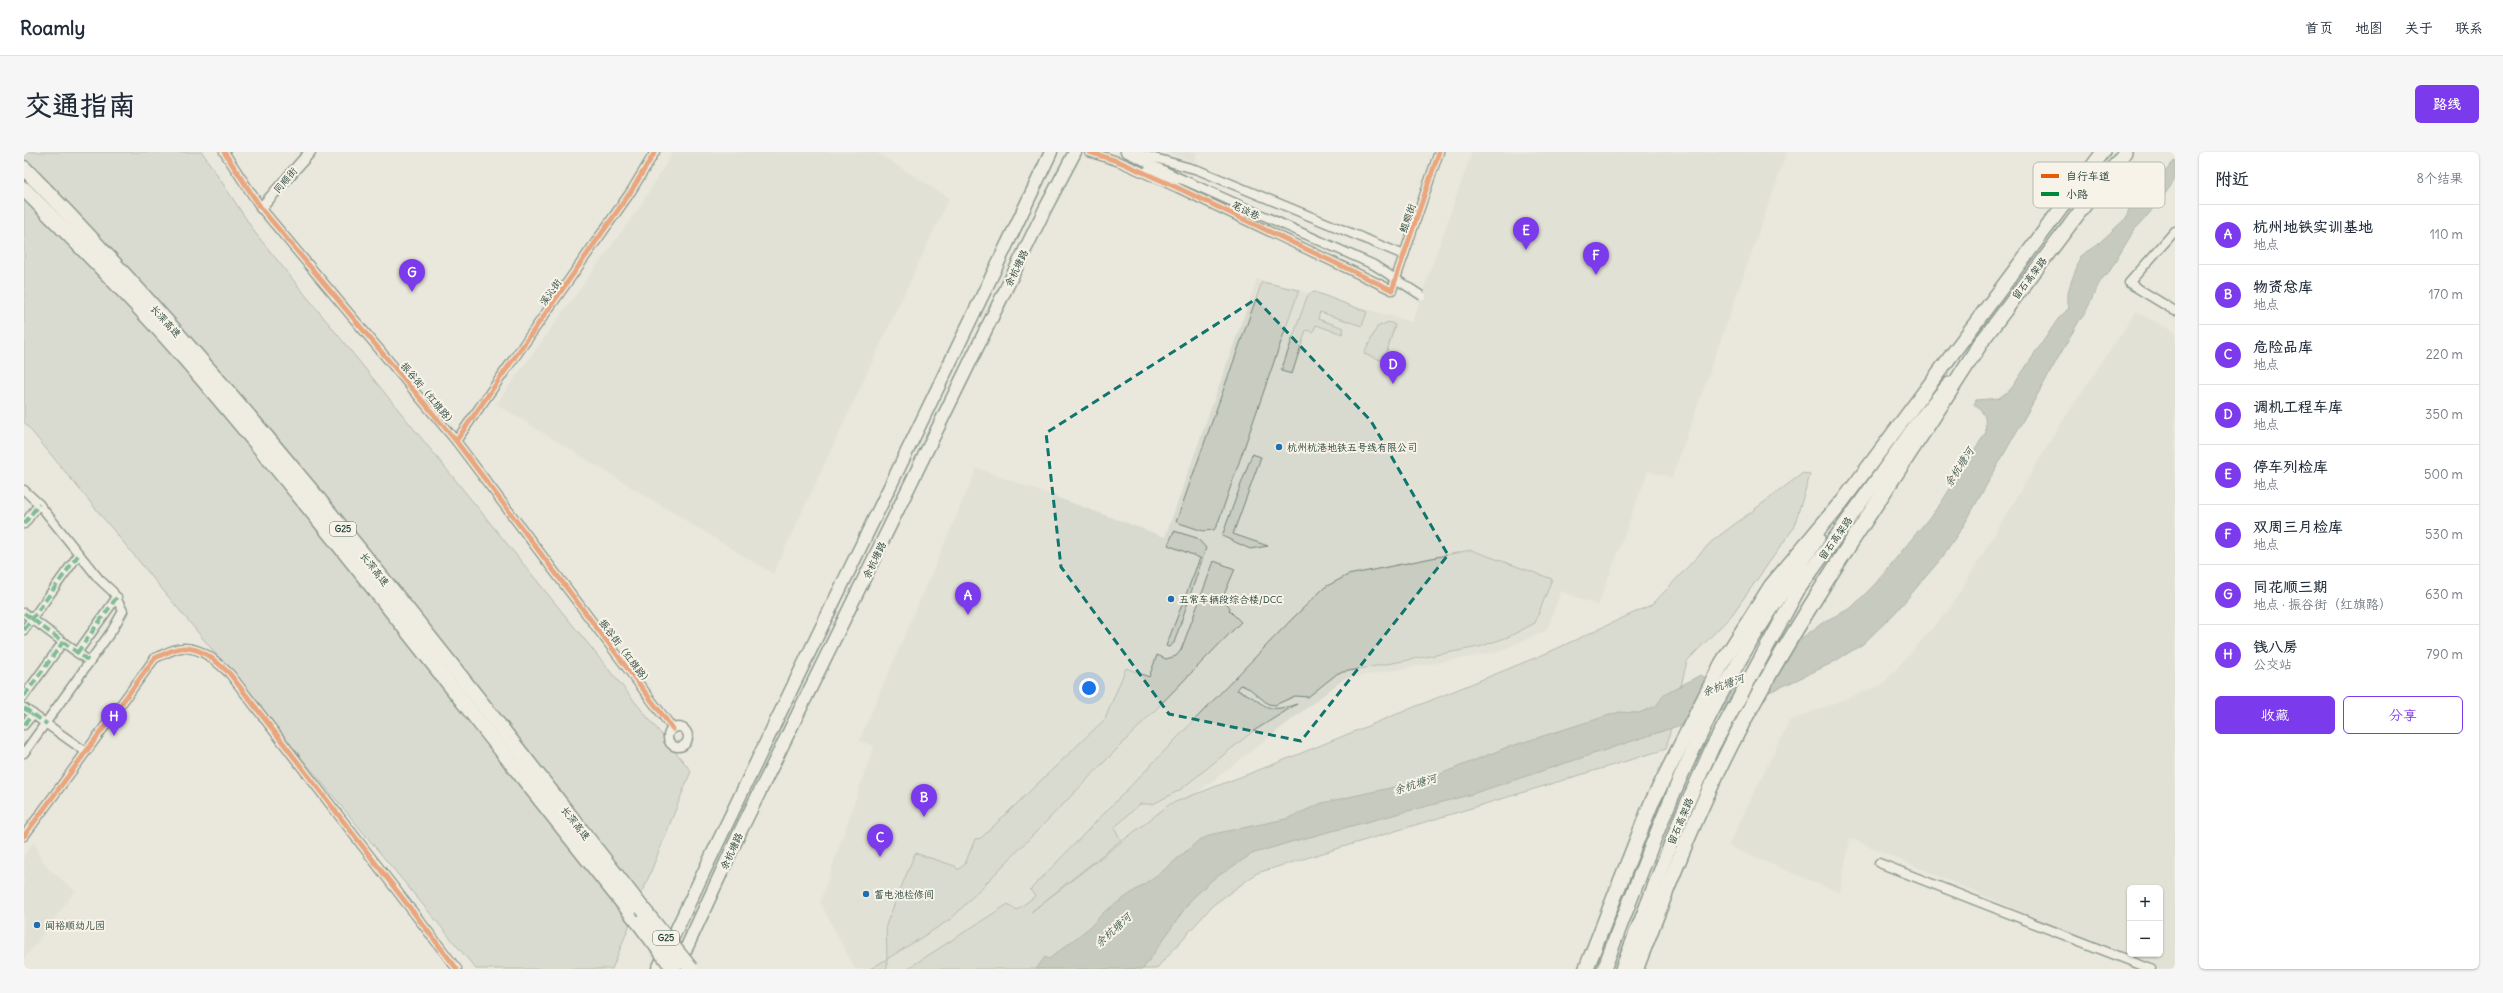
<!DOCTYPE html>
<html lang="zh">
<head>
<meta charset="utf-8">
<style>
	body { margin:0; font-family:Delius,"LXGW WenKai TC",sans-serif; background:#f6f6f7; color:#1f2937 }
	.controls { position:absolute; right:12px; bottom:12px; display:grid; overflow:hidden; border-radius:6px; box-shadow:0 1px 3px #0004 }
	.controls button { width:36px; height:36px; display:grid; place-items:center; padding:0; border:0; border-bottom:1px solid #e0e1e3; background:#fff; color:#1f2937; font:20px sans-serif }
	.you { position:absolute; left:1065px; top:536px; width:14px; height:14px; margin:-10px; border:3px solid #fff; border-radius:50%; background:#1a73e8; box-shadow:0 0 0 6px #1a73e833 }
	.badge { display:grid; place-items:center; width:26px; height:26px; border-radius:50%; background:#7c3aed; color:#fff; font-size:13px; font-weight:700 }
	.pin { position:absolute; translate:-50% -33px; filter:drop-shadow(0 1px 2px #0008) }
	.pin::after { content:''; position:absolute; top:21px; width:14px; height:12px; background:inherit; clip-path:polygon(0 0,100% 0,50% 100%) }
	.list { margin:0; padding:0; list-style:none }
	h2 { display:flex; justify-content:space-between; align-items:center; height:52px; margin:0; padding:0 16px; font-size:17px }
	h2 small { font-size:13px; font-weight:400; color:#747a83 }
	.list li { display:grid; grid-template-columns:26px 1fr auto; gap:12px; align-items:center; box-sizing:border-box; height:60px; padding:0 16px; border-top:1px solid #e0e1e3 }
	.list b { display:block; font-size:15px; white-space:nowrap }
	.list p { margin:0; font-size:13px; white-space:nowrap; color:#747a83 }
	.list em { font-size:13px; font-style:normal; color:#747a83 }
	.actions { display:flex; gap:8px; padding:12px 16px }
	.actions a { flex:1; padding:9px 0; border:1px solid #7c3aed; border-radius:6px; text-align:center; font-size:14px; color:#7c3aed }
	.actions .main { background:#7c3aed; color:#fff }
	.map { position:relative; flex:none; width:2151px; height:817px; overflow:hidden; border-radius:6px }
	header { display:flex; align-items:center; gap:24px; box-sizing:border-box; height:56px; padding:0 20px; background:#fff; border-bottom:1px solid #e0e1e3 }
	header strong { font-size:19px }
	nav { display:flex; gap:22px; margin-inline-start:auto; font-size:14px }
	.intro { display:flex; align-items:center; justify-content:space-between; box-sizing:border-box; height:96px; padding:0 24px }
	h1 { margin:0; font-size:28px }
	.button { padding:10px 18px; border-radius:6px; background:#7c3aed; color:#fff; font-size:14px; font-weight:700 }
	main { display:flex; gap:24px; padding:0 24px }
	aside { flex:1; background:#fff; border-radius:6px; box-shadow:0 1px 3px #0004 }
	.map>svg:first-child { display:block }
	.built { fill:#d9dacf; fill-rule:evenodd }
	.green { fill:#c8ccc1; stroke:#74847a }
	.water { fill:#9ca69c; stroke:#6a7c72 }
	.lines { fill:none; stroke-linecap:round; stroke-linejoin:round }
	.minor-casing { stroke:#1f3d34; stroke-width:11 }
	.tertiary-casing { stroke:#1f3d34; stroke-width:13 }
	.primary-casing { stroke:#1f3d34; stroke-width:15 }
	.trunk-casing { stroke:#1f3d34; stroke-width:16 }
	.motorway-casing { stroke:#1f3d34; stroke-width:17 }
	.minor { stroke:#f7f3e8; stroke-width:8 }
	.tertiary { stroke:#f7f3e8; stroke-width:10 }
	.primary { stroke:#f7f3e8; stroke-width:12 }
	.trunk { stroke:#f7f3e8; stroke-width:13 }
	.motorway { stroke:#f7f3e8; stroke-width:14 }
	.minor-bridge-casing { stroke:#1f3d34; stroke-width:11; stroke-linecap:butt }
	.motorway-bridge-casing { stroke:#1f3d34; stroke-width:17; stroke-linecap:butt }
	.minor-bridge { stroke:#f7f3e8; stroke-width:8 }
	.motorway-bridge { stroke:#f7f3e8; stroke-width:14 }
	.quiet { stroke:#00873e; stroke-width:4; stroke-dasharray:8 4; stroke-linecap:butt }
	.cycleway-casing { stroke:#f7f3e8; stroke-width:8 }
	.cycleway { stroke:#e8590c; stroke-width:5 }
	.marked { fill:none; stroke:#0f766e; stroke-width:3; stroke-dasharray:8 5; stroke-linejoin:round }
	.poi-dot { fill:#1f6fb2; stroke:#f7f3e8; stroke-width:1.5 }
	.labels { text-anchor:middle; stroke-width:4; stroke-linejoin:round; paint-order:stroke }
	.shield { fill:#f7f3e8; stroke:#60746a; stroke-width:1 }
	.shield-label { font-size:9px; font-weight:bold; fill:#1f3d34 }
	.street-label { font-size:10px; fill:#1f3d34; stroke:#f7f3e8 }
	.poi-label { font-size:10px; fill:#1f3d34; stroke:#f7f3e8; text-anchor:start }
	.water-label { font-size:11px; font-style:italic; fill:#445c53; stroke:#f7f3e8 }
	.key { fill:#f7f3e8; stroke:#b6bcb2; stroke-width:1 }
	.key-label { font-size:11px; fill:#1f3d34 }
</style>
</head>
<body>
<header>
<strong>Roamly</strong>
<nav><a>首页</a><a>地图</a><a>关于</a><a>联系</a></nav>
</header>
<div class="intro"><h1>交通指南</h1><a class="button">路线</a></div>
<main>
<div class="map">
<svg width="2151" height="817" viewBox="0 0 2151 817">
	<rect width="100%" height="100%" fill="#eae8dd"/>
	<filter id="ink" filterUnits="userSpaceOnUse"><feTurbulence type="fractalNoise" baseFrequency=".025" numOctaves="2"/><feDisplacementMap in="SourceGraphic" scale="8" xChannelSelector="R" yChannelSelector="G"/><feConvolveMatrix kernelMatrix="1 2 1 2 8 2 1 2 1" color-interpolation-filters="sRGB"/></filter>
	<g filter="url(#ink)">
		<g class="built">
			<path d="M 649,0 L 852,0 L 925,46 L 749,422 L 472,252 L 615,56 Z"/>
			<path d="M 1141,0 L 1173,0 L 1170,10 Z"/>
			<path d="M 1448,0 L 1763,0 L 1648,326 L 1624,319 L 1574,454 L 1537,439 L 1523,478 L 1474,500 L 1320,527 L 1172,642 L 1146,652 L 965,793 L 952,817 L 831,817 L 796,750 L 850,594 L 835,589 L 953,316 L 1141,385 L 1233,127 L 1388,170 Z"/>
			<path d="M 2112,160 L 2151,180 L 2151,817 L 2129,817 L 1826,686 L 1816,741 L 1704,694 L 1765,569 L 1859,532 L 1927,455 L 2037,271 ZM 2106,736 L 2136,736 L 2136,802 L 2106,802 Z"/>
			<path d="M 10,690 L 21,713 L 51,739 L 0,807 L 0,703 Z"/>
		</g>
		<g class="green">
			<path d="M 0,0 L 178,0 L 232,82 L 667,619 L 588,817 L 452,817 L 0,270 Z"/>
			<path d="M 1238,130 L 1275,138 L 1194,371 L 1190,378 L 1179,379 L 1152,370 Z"/>
			<path d="M 1291,140 L 1343,160 L 1338,174 L 1296,160 L 1294,167 L 1320,176 L 1318,182 L 1292,173 L 1289,180 L 1282,178 L 1268,222 L 1257,219 L 1283,145 L 1286,141 Z"/>
			<path d="M 1365,170 L 1371,173 L 1360,209 L 1340,202 L 1353,175 Z"/>
			<path d="M 1228,302 L 1237,305 L 1209,382 L 1244,394 L 1226,397 L 1198,384 Z"/>
			<path d="M 1779,321 L 1786,323 L 1769,377 L 1707,464 L 1663,509 L 1642,597 L 1233,721 L 1189,753 L 1132,817 L 883,817 L 984,752 L 993,758 L 1011,744 L 1006,738 L 1269,466 L 1301,435 L 1324,423 L 1447,398 L 1528,427 L 1511,471 L 1484,485 L 1455,495 L 1314,521 L 1284,545 L 1271,544 L 1251,553 L 1244,552 L 1226,537 L 1217,533 L 1213,538 C 1242,548 1236,564 1273,552 L 1228,580 L 1156,638 L 1129,652 L 1116,652 L 1090,676 L 1097,688 L 1007,760 L 1146,652 L 1258,609 L 1523,501 L 1629,452 L 1687,390 Z"/>
			<path d="M 1150,379 L 1173,386 L 1182,396 L 1150,491 L 1145,495 L 1142,494 L 1176,406 L 1144,393 Z"/>
			<path d="M 1190,409 L 1211,417 L 1199,445 L 1206,456 L 1205,458 L 1217,470 L 927,767 L 863,807 L 863,817 L 846,817 L 863,807 L 862,773 L 891,701 L 931,714 L 934,718 L 941,712 L 951,687 L 957,686 L 1081,567 L 1102,516 L 1125,525 L 1133,503 L 1142,507 L 1152,504 L 1157,498 Z"/>
		</g>
		<path class="water" d="M 2151,8 C 2151,13 2151,22 2151,27 C 2150,32 2114,76 2110,78 L 2084,122 C 2073,126 2066,159 2055,169 L 1940,373 L 1916,408 L 1871,461 L 1839,492 L 1808,511 L 1764,532 L 1715,553 L 1639,579 L 1445,643 L 1267,690 L 1228,702 L 1188,728 L 1166,749 L 1119,817 L 1012,817 L 1021,805 L 1025,807 L 1066,775 L 1080,760 L 1140,718 L 1174,689 L 1189,682 L 1262,667 L 1298,651 L 1370,635 L 1414,623 L 1481,596 L 1595,560 L 1615,561 L 1632,554 L 1640,543 L 1676,523 L 1690,529 L 1714,528 L 1733,521 L 1743,503 L 1771,491 L 1801,469 L 1827,456 L 1851,432 L 1917,351 L 1962,280 L 1961,265 L 1956,257 L 1950,253 L 1952,248 L 1975,246 L 1987,237 L 2034,167 L 2045,156 C 2040,136 2052,124 2056,104 L 2074,92 L 2102,66 L 2107,51 L 2124,40 Z"/>
		<g class="lines">
			<defs>
				<g id="minor">
					<path d="M 200,0 L 237,56 L 432,289 L 649,577"/>
					<path d="M 1065,0 L 1096,10 L 1154,36 L 1368,138 L 1415,0"/>
					<path d="M 1101,0 L 1162,29 L 1124,18"/>
					<path d="M 1109,0 L 1174,18 L 1380,103"/>
					<path d="M 2151,79 L 2105,131 L 2151,159"/>
					<path d="M 432,289 L 606,41 L 631,0"/>
					<path d="M 0,338 L 15,352 L 75,427 L 89,440 L 99,459 L 89,477 L 0,601"/>
					<path d="M 0,372 L 15,352"/>
					<path d="M 0,461 L 66,510"/>
					<path d="M 0,478 L 55,402"/>
					<path d="M 53,501 L 93,445"/>
					<path d="M 0,544 L 39,490"/>
					<path d="M 0,556 L 62,600"/>
					<path d="M 0,573 L 9,562"/>
					<circle cx="654" cy="585" r="10"/>
					<path d="M 0,684 L 131,506 C 139,503 150,496 158,496 C 178,495 192,509 206,522 L 433,817"/>
					<path d="M 1855,711 L 2127,817"/>
				</g>
				<path id="tertiary" d="M 237,56 L 286,0"/>
				<g id="primary">
					<path d="M 655,812 L 716,680 L 1021,57 L 1051,0"/>
					<path d="M 634,817 C 762,543 898,273 1027,0"/>
				</g>
				<g id="trunk">
					<path d="M 1952,197 L 2101,0"/>
					<path d="M 1809,362 L 2079,0"/>
					<path d="M 1580,817 C 1619,714 1658,609 1713,513 C 1738,469 1767,428 1794,386"/>
					<path d="M 1598,817 L 1658,663 L 1688,596 L 1774,438 L 1894,270 L 1925,232"/>
				</g>
				<g id="motorway">
					<path d="M 0,16 C 225,246 420,503 618,756"/>
					<path d="M 0,37 C 55,93 111,149 162,208 C 319,391 463,584 615,771"/>
					<path d="M 1562,817 L 1627,652 L 1698,511 L 1747,434 L 1815,353"/>
					<path d="M 1612,817 C 1644,734 1676,650 1718,572 C 1789,439 1878,317 1958,189"/>
				</g>
			</defs>
			<use href="#minor" class="minor-casing"/>
			<use href="#tertiary" class="tertiary-casing"/>
			<use href="#primary" class="primary-casing"/>
			<use href="#trunk" class="trunk-casing"/>
			<use href="#motorway" class="motorway-casing"/>
			<use href="#minor" class="minor"/>
			<use href="#tertiary" class="tertiary"/>
			<use href="#primary" class="primary"/>
			<use href="#trunk" class="trunk"/>
			<use href="#motorway" class="motorway"/>
			<defs>
				<path id="minor-bridge" d="M 1162,29 L 1350,113 L 1398,144"/>
				<g id="motorway-bridge">
					<path d="M 618,756 L 667,817"/>
					<path d="M 615,771 L 650,817"/>
				</g>
			</defs>
			<use href="#minor-bridge" class="minor-bridge-casing"/>
			<use href="#motorway-bridge" class="motorway-bridge-casing"/>
			<use href="#minor-bridge" class="minor-bridge"/>
			<use href="#motorway-bridge" class="motorway-bridge"/>
			<g class="quiet">
				<path d="M 0,372 L 15,352"/>
				<path d="M 0,461 L 66,510"/>
				<path d="M 0,478 L 55,402"/>
				<path d="M 53,501 L 93,445"/>
				<path d="M 0,544 L 39,490"/>
				<path d="M 0,556 L 23,572"/>
				<path d="M 0,573 L 9,562"/>
			</g>
			<defs>
				<g id="cycleway">
					<path d="M 200,0 L 237,56 L 432,289 L 649,577"/>
					<path d="M 1065,0 L 1096,10 L 1154,36 L 1368,138 L 1415,0"/>
					<path d="M 432,289 L 606,41 L 631,0"/>
					<path d="M 0,684 L 131,506 C 139,503 150,496 158,496 C 178,495 192,509 206,522 L 433,817"/>
				</g>
			</defs>
			<use href="#cycleway" class="cycleway-casing"/>
			<use href="#cycleway" class="cycleway"/>
		</g>
	</g>
	<path d="M0 0H2151V817H0ZM 1232,147 L 1347,269 L 1424,403 L 1277,589 L 1145,562 L 1037,415 L 1022,281 Z" fill="#eae8dd" fill-opacity=".55" fill-rule="evenodd"/>
	<path class="marked" d="M 1232,147 L 1347,269 L 1424,403 L 1277,589 L 1145,562 L 1037,415 L 1022,281 Z"/>
	<g class="poi-dot">
		<circle cx="1255" cy="295" r="4"/>
		<circle cx="1147" cy="447" r="4"/>
		<circle cx="842" cy="742" r="4"/>
		<circle cx="13" cy="773" r="4"/>
	</g>
	<g class="labels">
		<g class="shield">
			<rect x="306" y="370" width="26" height="14" rx="3"/>
			<rect x="629" y="779" width="26" height="14" rx="3"/>
		</g>
		<g class="shield-label">
			<text x="319" y="380">G25</text>
			<text x="642" y="789">G25</text>
		</g>
		<g class="street-label">
			<text transform="translate(261 28) rotate(-49)" y="4">同顺街</text>
			<text transform="translate(1222 58) rotate(25)" y="4">笔谈巷</text>
			<text transform="translate(1383 66) rotate(-71)" y="4">鲲顺街</text>
			<text transform="translate(992 116) rotate(-64)" y="4">余杭塘路</text>
			<text transform="translate(2005 126) rotate(-53)" y="4">留石高架路</text>
			<text transform="translate(526 140) rotate(-55)" y="4">溪沁街</text>
			<text transform="translate(142 169) rotate(48)" y="4">长深高速</text>
			<text transform="translate(405 242) rotate(50)" y="4">振谷街（红旗路）</text>
			<text transform="translate(1811 386) rotate(-55)" y="4">留石高架路</text>
			<text transform="translate(850 408) rotate(-64)" y="4">余杭塘路</text>
			<text transform="translate(351 417) rotate(52)" y="4">长深高速</text>
			<text transform="translate(602 500) rotate(53)" y="4">振谷街（红旗路）</text>
			<text transform="translate(1656 669) rotate(-67)" y="4">留石高架路</text>
			<text transform="translate(552 671) rotate(52)" y="4">长深高速</text>
			<text transform="translate(707 699) rotate(-65)" y="4">余杭塘路</text>
		</g>
		<g class="poi-label">
			<text x="1263" y="299">杭州杭港地铁五号线有限公司</text>
			<text x="1155" y="451">五常车辆段综合楼/DCC</text>
			<text x="850" y="746">蓄电池检修间</text>
			<text x="21" y="777">闻裕顺幼儿园</text>
		</g>
		<g class="water-label">
			<text transform="translate(1935 315) rotate(-57)" y="4">余杭塘河</text>
			<text transform="translate(1699 533) rotate(-20)" y="4">余杭塘河</text>
			<text transform="translate(1391 632) rotate(-17)" y="4">余杭塘河</text>
			<text transform="translate(1089 778) rotate(-42)" y="4">余杭塘河</text>
		</g>
	</g>
	<rect x="2009" y="10" width="132" height="46" rx="6" class="key"/>
	<rect x="2017" y="22" width="18" height="4" fill="#e8590c"/>
	<rect x="2017" y="40" width="18" height="4" fill="#00873e"/>
	<g class="key-label">
		<text x="2042" y="28">自行车道</text>
		<text x="2042" y="46">小路</text>
	</g>
</svg>
<div class="controls">
<button>+</button>
<button>−</button>
</div>
<div class="you"></div>
<div class="pin badge" style="left:944px;top:463px">A</div>
<div class="pin badge" style="left:900px;top:665px">B</div>
<div class="pin badge" style="left:856px;top:705px">C</div>
<div class="pin badge" style="left:1369px;top:232px">D</div>
<div class="pin badge" style="left:1502px;top:98px">E</div>
<div class="pin badge" style="left:1572px;top:123px">F</div>
<div class="pin badge" style="left:388px;top:140px">G</div>
<div class="pin badge" style="left:90px;top:584px">H</div>
</div>
<aside>
<h2>附近<small>8个结果</small></h2>
<ul class="list">
<li><span class="badge">A</span><div><b>杭州地铁实训基地</b><p>地点</p></div><em>110 m</em></li>
<li><span class="badge">B</span><div><b>物资总库</b><p>地点</p></div><em>170 m</em></li>
<li><span class="badge">C</span><div><b>危险品库</b><p>地点</p></div><em>220 m</em></li>
<li><span class="badge">D</span><div><b>调机工程车库</b><p>地点</p></div><em>350 m</em></li>
<li><span class="badge">E</span><div><b>停车列检库</b><p>地点</p></div><em>500 m</em></li>
<li><span class="badge">F</span><div><b>双周三月检库</b><p>地点</p></div><em>530 m</em></li>
<li><span class="badge">G</span><div><b>同花顺三期</b><p>地点 · 振谷街（红旗路）</p></div><em>630 m</em></li>
<li><span class="badge">H</span><div><b>钱八房</b><p>公交站</p></div><em>790 m</em></li>
</ul>
<div class="actions"><a class="main">收藏</a><a>分享</a></div>
</aside>
</main>
</body>
</html>
